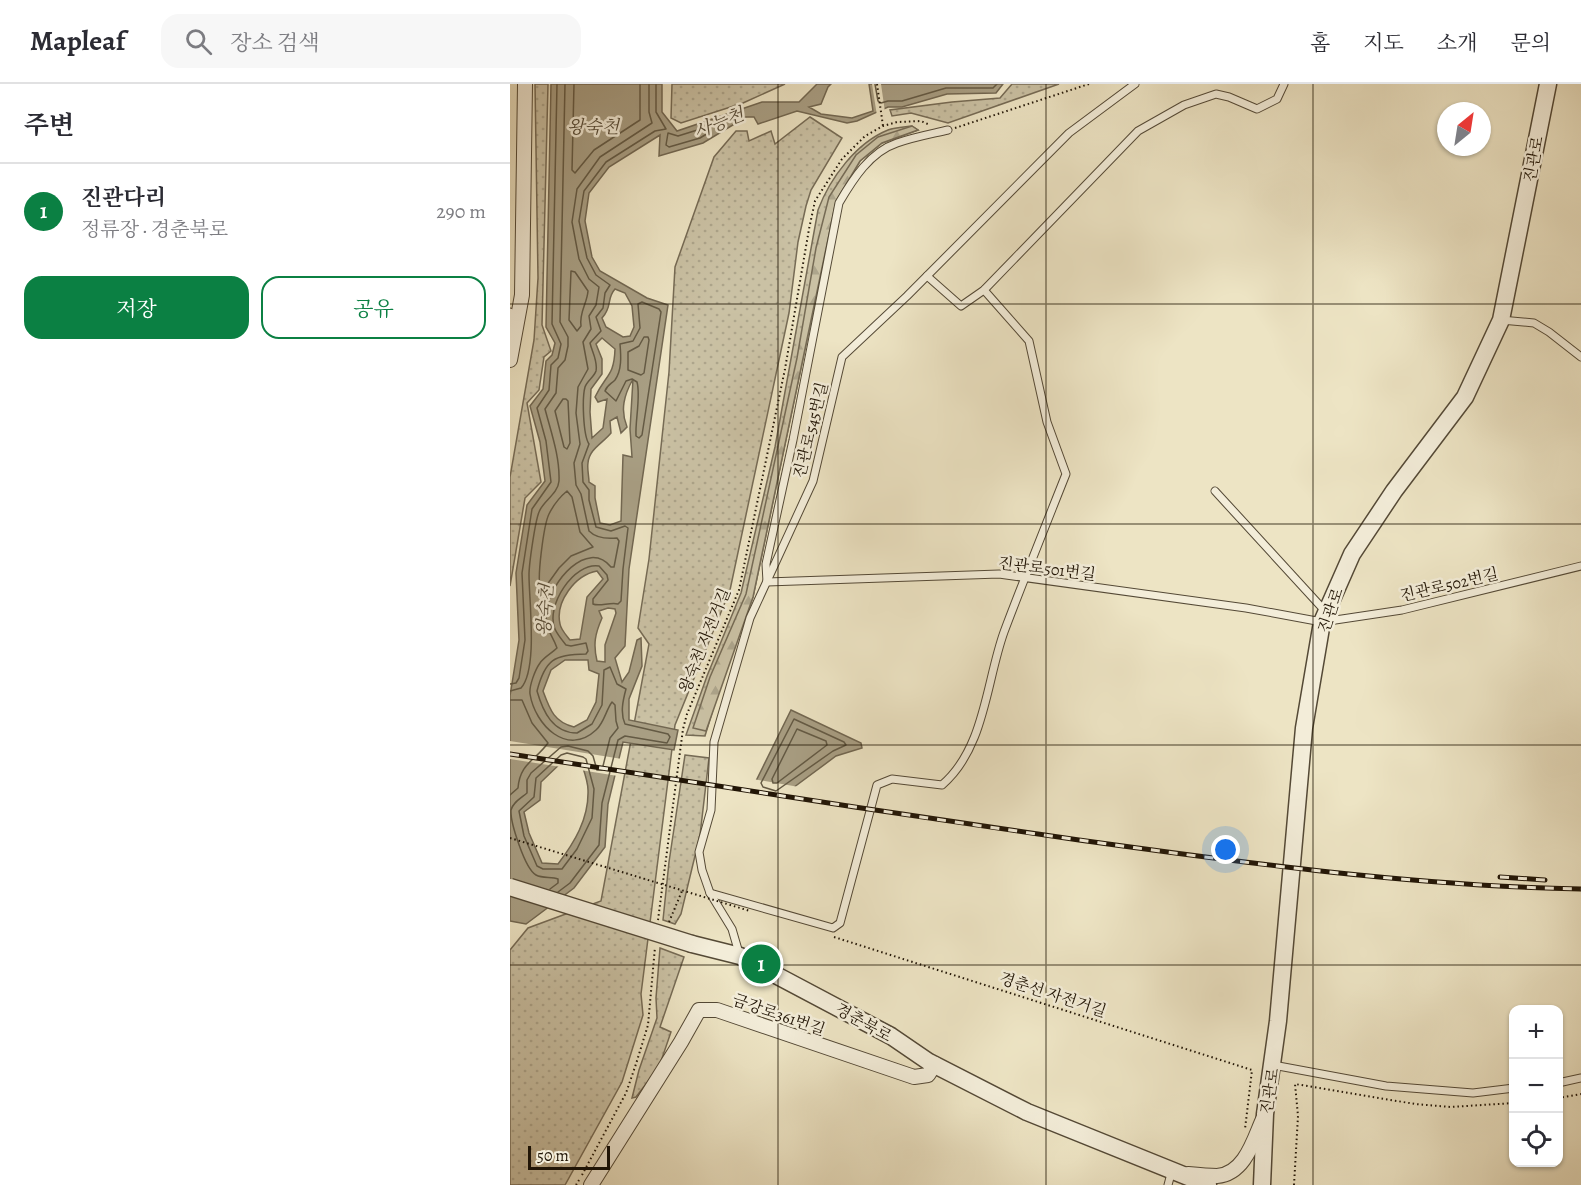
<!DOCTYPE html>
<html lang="ko">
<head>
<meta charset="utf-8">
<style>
	body { margin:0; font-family:Alegreya,"Noto Serif KR",serif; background:#f7f7f7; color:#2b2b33 }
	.controls { position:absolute; right:18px; bottom:18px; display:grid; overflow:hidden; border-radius:12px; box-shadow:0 2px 4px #0004 }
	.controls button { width:54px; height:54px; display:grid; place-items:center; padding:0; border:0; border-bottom:2px solid #e1e1e2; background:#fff; color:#2b2b33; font:30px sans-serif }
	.compass { position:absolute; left:927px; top:18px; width:54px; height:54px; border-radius:50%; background:#fff; box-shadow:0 2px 4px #0004; rotate:30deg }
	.scale { position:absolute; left:18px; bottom:15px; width:82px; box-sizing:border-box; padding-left:6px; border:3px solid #211506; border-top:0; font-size:16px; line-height:21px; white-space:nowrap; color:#211506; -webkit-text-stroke:4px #f3edd9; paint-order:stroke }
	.you { position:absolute; left:716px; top:766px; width:21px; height:21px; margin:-15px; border:4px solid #fff; border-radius:50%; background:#1a73e8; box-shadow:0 0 0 9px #1a73e833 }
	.badge { display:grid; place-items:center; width:39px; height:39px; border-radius:50%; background:#0b8043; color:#fff; font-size:20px; font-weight:700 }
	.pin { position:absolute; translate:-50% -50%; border:3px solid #fff; box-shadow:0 2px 6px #0006 }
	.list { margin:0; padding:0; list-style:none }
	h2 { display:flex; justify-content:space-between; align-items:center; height:78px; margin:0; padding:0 24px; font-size:26px }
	h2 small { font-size:20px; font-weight:400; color:#7c7c81 }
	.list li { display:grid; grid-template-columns:39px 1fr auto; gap:18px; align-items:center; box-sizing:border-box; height:96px; padding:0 24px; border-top:2px solid #e1e1e2 }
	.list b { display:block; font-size:22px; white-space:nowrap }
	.list p { margin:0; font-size:20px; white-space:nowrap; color:#7c7c81 }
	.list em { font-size:20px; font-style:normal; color:#7c7c81 }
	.actions { display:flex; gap:12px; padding:18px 24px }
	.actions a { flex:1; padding:14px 0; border:2px solid #0b8043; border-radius:18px; text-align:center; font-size:21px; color:#0b8043 }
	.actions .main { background:#0b8043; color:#fff }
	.icon { flex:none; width:33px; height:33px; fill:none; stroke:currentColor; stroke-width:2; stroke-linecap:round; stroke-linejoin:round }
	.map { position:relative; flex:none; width:1071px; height:1101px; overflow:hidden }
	header { display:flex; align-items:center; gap:36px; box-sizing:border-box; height:84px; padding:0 30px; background:#fff; border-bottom:2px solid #e1e1e2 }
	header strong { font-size:28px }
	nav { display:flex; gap:33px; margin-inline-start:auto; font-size:21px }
	.search { width:420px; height:54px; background:#f7f7f7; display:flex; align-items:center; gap:15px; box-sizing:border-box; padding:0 21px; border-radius:18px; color:#7c7c81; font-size:22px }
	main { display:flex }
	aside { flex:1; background:#fff }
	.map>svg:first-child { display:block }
	.grass { fill:url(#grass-dots); stroke:#766b55; stroke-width:1.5 }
	.forest { fill:url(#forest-firs); stroke:#766b55; stroke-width:1.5 }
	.water { fill:#a89e83; stroke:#726751; stroke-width:1.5; fill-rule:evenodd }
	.pier { fill:#ede4c4 }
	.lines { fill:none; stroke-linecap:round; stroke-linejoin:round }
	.shore { stroke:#645a44; stroke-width:1.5 }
	.service-casing { stroke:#544936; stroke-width:9 }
	.minor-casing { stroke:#544936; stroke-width:16 }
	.tertiary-casing { stroke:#544936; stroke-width:19 }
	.path { stroke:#211506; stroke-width:2; stroke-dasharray:1.5 3; stroke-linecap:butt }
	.service { stroke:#f3edd9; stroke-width:7 }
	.minor { stroke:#f3edd9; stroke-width:14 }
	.tertiary { stroke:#f3edd9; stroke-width:16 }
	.rail-casing { stroke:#211506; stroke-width:5 }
	.rail { stroke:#f3edd9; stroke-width:3; stroke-dasharray:9; stroke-linecap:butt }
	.tertiary-bridge-casing { stroke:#544936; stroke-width:19; stroke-linecap:butt }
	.path-bridge { stroke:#211506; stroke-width:2; stroke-dasharray:1.5 3; stroke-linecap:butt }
	.tertiary-bridge { stroke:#f3edd9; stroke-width:16 }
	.grid { fill:none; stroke:#211506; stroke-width:1.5; stroke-opacity:0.55 }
	.labels { text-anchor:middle; stroke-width:5; stroke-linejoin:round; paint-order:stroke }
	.street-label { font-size:16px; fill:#211506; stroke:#f3edd9 }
	.water-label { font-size:18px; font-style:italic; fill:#574c38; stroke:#f3edd9 }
</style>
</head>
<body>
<header>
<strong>Mapleaf</strong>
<div class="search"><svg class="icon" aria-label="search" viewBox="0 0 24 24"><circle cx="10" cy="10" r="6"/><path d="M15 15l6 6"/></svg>장소 검색</div>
<nav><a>홈</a><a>지도</a><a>소개</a><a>문의</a></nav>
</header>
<main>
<aside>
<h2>주변<small></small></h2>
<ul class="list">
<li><span class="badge">1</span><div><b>진관다리</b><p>정류장 · 경춘북로</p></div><em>290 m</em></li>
</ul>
<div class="actions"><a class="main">저장</a><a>공유</a></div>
</aside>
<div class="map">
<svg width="1071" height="1101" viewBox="0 0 1071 1101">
	<defs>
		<pattern id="grass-dots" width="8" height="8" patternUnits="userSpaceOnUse" patternTransform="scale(1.5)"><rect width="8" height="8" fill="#cac1a4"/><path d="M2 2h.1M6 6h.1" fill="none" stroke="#ada58c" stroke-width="1.8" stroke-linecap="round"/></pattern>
		<pattern id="forest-firs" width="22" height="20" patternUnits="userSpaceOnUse" patternTransform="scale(1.5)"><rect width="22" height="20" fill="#cac1a4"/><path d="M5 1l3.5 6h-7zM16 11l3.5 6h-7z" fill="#ada58c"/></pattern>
	</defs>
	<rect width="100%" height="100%" fill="#ede4c4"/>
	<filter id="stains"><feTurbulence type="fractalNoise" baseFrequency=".00333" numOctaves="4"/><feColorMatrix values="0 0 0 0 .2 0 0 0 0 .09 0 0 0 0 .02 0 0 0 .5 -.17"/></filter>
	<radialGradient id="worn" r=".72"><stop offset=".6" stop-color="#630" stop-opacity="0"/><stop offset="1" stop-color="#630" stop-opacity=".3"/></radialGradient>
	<g class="grass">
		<path d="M 25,0 L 38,0 L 32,241 L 41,267 L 34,273 L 29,306 L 17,319 L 31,398 L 15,414 L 0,502 L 0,393 L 24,256 L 28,194 Z"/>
		<path d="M 162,0 L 275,0 L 233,19 L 171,39 L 161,34 Z"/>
		<path d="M 502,0 L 549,0 L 438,39 L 401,29 L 382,32 L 380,26 L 442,18 L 490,14 Z"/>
		<path d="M 300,33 L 332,54 L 301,106 L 296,122 L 288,158 L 279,229 L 220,506 L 165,641 L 131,910 L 133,931 L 112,998 L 55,1101 L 0,1101 L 0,866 L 18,844 L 91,817 L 139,560 L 128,544 L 139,475 L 159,288 L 165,183 L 204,73 L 226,47 L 237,47 L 239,57 L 261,47 L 265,60 Z"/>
		<path d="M 402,42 L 408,46 L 372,59 L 350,77 L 326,117 L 243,513 L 211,599 L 195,652 L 176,651 L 197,592 L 231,509 L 265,363 L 308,126 C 320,94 346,59 378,46 C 385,43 394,43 402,42 Z"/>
		<path d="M 175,671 L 199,674 L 190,751 L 171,830 L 165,840 L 153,836 L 159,778 Z"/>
		<path d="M 150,864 L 174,873 L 150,943 L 161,948 L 149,983 L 126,1013 L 122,1014 L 129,986 L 147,934 L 146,914 Z"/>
	</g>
	<path class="forest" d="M 402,42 L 408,46 L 372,59 L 350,77 L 326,117 L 243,513 L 196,647 L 183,644 L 200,593 L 236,510 L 287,274 L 306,164 L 319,113 L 346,71 L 368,53 Z"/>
	<g class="water">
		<path d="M 41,0 L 152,0 L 152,28 L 167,47 L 252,18 L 289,18 L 307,0 L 321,0 L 318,3 L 311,20 L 299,23 L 311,30 L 342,34 L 363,27 L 359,0 L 493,0 L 486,9 L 437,10 L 392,23 L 378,23 L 347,37 L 337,39 L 287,27 L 248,40 L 244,33 L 236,33 L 193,59 L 149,72 L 150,51 L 99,83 L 79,109 L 75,137 L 82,173 L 90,187 L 137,214 L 158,221 L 119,485 L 115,562 L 105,574 L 112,598 L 119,588 L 127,556 L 131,554 L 132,582 L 119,615 L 119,636 L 168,646 L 164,666 L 113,658 L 98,720 L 95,763 L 64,804 L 16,840 L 0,837 L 0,612 L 9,556 L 6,489 L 17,421 L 35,397 L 30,358 L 20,322 L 33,305 L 36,277 L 42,271 L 45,259 L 36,243 ZM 105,205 L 115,209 L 122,222 L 124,243 L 120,252 L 113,253 L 96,243 L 92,234 C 103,222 96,215 105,205 ZM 92,254 L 105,265 C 104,293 96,290 85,313 L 88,318 L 97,315 L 93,344 L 82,354 L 80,328 L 81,305 L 92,290 L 92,275 L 86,260 ZM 123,295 L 120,345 L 122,373 L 113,371 L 111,437 L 100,441 L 90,439 L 85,414 L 85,402 L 79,398 C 79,392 77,385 78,379 C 79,365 93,359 101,349 L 100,337 L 107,333 L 111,349 L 117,343 C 110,326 114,311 123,295 ZM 87,487 L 93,495 L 77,513 L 70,555 L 60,556 C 57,552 51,546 50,540 C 45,518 65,491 87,487 ZM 98,524 L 105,525 L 106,529 L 95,561 L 95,578 L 87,577 C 83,560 85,550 92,534 L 89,527 ZM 55,576 L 78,576 L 79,586 L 89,590 L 86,618 L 77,636 L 64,643 C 44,638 40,626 33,607 L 41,586 ZM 55,675 L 71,678 C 74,687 78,697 78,706 C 79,735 64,759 48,780 L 32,779 L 19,749 L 14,728 L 30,716 L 31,698 Z"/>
		<path d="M 281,626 L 351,659 L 352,664 L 326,672 L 268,715 L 242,705 Z"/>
	</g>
	<g class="pier">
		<path d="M 362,0 L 371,0 L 375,28 L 367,32 Z"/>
		<path d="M 0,657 L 112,675 L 108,692 L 70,686 L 69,681 L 56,678 L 51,683 L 0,675 Z"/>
		<path d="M 243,695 L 289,703 L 270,717 L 262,716 L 240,707 Z"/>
	</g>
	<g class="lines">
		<g class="shore">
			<path d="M 64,0 L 62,86 L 65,89 L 84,66 L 130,36 L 130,0"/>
			<path d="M 365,0 L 368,17 L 371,19 L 378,17 L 392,17 L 436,4 L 483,4 L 487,0"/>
			<path d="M 197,43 L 200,44 L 200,48 L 190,54 L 159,63 L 156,61 L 158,49 L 168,52 Z"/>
			<path d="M 61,187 L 65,188 L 78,207 C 77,220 69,228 71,242 L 67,247 L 59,236 Z"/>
			<path d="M 132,218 L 149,225 L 151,228 L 132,351 L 129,354 L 126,352 C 125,337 131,312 127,298 L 122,295 L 116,297 L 106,317 L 95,307 C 97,301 101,300 105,296 C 112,286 111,272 110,260 L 123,257 L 130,244 L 128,220 Z"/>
			<path d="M 134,253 L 138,253 L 139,256 L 134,289 L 131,291 L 118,286 L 118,268 L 129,262 Z"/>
			<path d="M 53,315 L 56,315 L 58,317 L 60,359 L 57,365 L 54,363 L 45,327 Z"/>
			<path d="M 57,407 L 62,413 L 70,448 L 83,463 L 61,472 L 49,484 L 34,505 L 31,506 C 26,497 34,440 39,430 C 43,422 51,412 57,407 Z"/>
			<path d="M 0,600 L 6,599 L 9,594 L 15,556 L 12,489 L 22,425 L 41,398 L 36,357 L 27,324 L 39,306 L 41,281 L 48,274 L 51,260 L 42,240 L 47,0"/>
			<path d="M 0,607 L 11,604 C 28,585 19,517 19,491 C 19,480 25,438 29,428 C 33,417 48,410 49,397 C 50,373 41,348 35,325 L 46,309 L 48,284 L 55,276 L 58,262 L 58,253 L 50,238 L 55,0"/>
			<path d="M 0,616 L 12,616 L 22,639 L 38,659 C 25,677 10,679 8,704 L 0,711"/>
			<path d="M 284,635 L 334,658 L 336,661 L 323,667 L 266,707 L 253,703 L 251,699 Z"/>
			<path d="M 287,645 L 316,657 L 317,661 L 267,699 L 263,699 L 262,695 Z"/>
			<path d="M 57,669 L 73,673 L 76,675 L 84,705 L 82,734 L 67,765 L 52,785 L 33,785 L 27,782 L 14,752 L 9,727 L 24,713 L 26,694 L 51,671 Z"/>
			<path d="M 40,805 L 48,799 L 48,795 C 42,792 33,795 26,791 C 15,785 0,738 1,726 C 3,718 11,714 17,709 L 17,696 L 21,689 L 51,663 L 58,662 L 78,667 L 83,672 L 87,686 L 92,686 L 100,654 L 108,644 L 106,637 L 105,621 L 102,618 C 96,626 94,639 86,646 C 57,673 25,641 20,610 C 19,602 25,586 30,579 C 34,573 42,569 47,564 C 41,547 34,546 37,525 C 40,499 77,454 101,483 L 104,483 L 109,457 L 107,454 C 97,455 86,454 79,447 L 71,410 L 66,401 L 64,379 L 70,360 L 66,329 L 68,303 L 78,285 L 73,258 L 81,245 L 79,232 L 86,221 L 89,203 L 79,195 L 69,175 L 62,138 L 67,105 L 90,73 L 142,39 L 139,28 L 139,0"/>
			<path d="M 48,808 L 60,799 L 89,761 L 92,719 L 108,656 L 115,652 L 157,659 L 160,653 L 158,650 L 115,640 C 110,629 113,616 116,605 L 107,600 L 100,583 L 94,586 L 92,621 L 82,640 L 67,649 C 43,649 33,628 27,607 C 35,576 44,570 76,570 L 78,567 L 76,559 L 61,562 L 56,561 C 52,556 47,550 45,545 C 35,522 64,478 89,482 L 97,491 L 98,496 L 83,515 L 83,520 C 89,523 100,518 108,520 L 111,517 L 113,485 L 118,444 L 115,442 L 101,447 L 86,443 L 79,416 L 79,406 L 73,398 L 72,379 L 79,360 C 73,351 72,314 75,303 C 77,297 84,293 86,287 C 88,277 82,268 80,259 L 91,247 L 86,233 L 93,224 L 95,209 L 100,201 L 86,191 L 77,174 L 69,137 L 74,107 L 96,78 L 145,47 L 156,45 L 146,28 L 146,0"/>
		</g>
		<defs>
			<g id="service">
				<path d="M 438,46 C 421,50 404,53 387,59 C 360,68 343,95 329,119 L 283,356 L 256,480 L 257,498 L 489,490 L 736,524 L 812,538 L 892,526 L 1071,482"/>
				<path d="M 417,192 L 451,222 L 474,206 L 628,47 L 674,21 L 706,10 L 719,13 L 747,25 L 767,15 L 774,0"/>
				<path d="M 0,228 L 3,242"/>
				<path d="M 991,236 L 1024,239 L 1039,248 L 1071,273"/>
				<path d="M 705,407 L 815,527"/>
				<path d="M 200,809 L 323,844 L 330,839 L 367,701 L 382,695 L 432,701 C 475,664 476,598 494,548 C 514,495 535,443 556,390 L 537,338 L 519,257 L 474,206"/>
				<path d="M 229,869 L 222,845 L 200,809 L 192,786 L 189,768 L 201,726 L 204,658 L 240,534 L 303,397 L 332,273 L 397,212 L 559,49 L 625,0"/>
				<path d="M 763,981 L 876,1002 L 963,1009 L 1004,1004"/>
				<path d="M 1048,999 L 1071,994"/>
				<path d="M 658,1101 L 662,1086"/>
			</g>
			<g id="minor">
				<path d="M 0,276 L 12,211 L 15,0"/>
				<path d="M 678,1090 C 688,1091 698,1092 707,1092 C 735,1090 744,1055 753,1035"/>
				<path d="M 81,1101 L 171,958 L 189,926 L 207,926 L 404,993 L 418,991 L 425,980"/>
			</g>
			<g id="tertiary">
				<path d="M 182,860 L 230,872 L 381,952 L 419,978 L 517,1028 L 698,1101"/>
				<path d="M 752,1101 L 755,1030 L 768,937 L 794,644 L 812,538 L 842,470 L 884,407 L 955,313 L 991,236 L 1038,0"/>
			</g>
		</defs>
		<use href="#service" class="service-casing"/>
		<use href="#minor" class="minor-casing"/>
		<use href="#tertiary" class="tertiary-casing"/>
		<g class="path">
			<path d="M 367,0 L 373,42"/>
			<path d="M 445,44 L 579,0"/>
			<path d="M 148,836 L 173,645 L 177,630 L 229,506 L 275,285 L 299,145 L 305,117 L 332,75 L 355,52 L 373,42 L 387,38 L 411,37 L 420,41"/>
			<path d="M 159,838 L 172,807"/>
			<path d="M 324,853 L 742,986 L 735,1045"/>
			<path d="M 1048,1014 L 1071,1010"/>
			<path d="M 72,1091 L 116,1009 L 126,980 L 138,941 L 145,863"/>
			<path d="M 66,1101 L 69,1096"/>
			<path d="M 784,1101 L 788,1032 L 785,1000 L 905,1020 L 940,1023 L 1004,1019"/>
		</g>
		<use href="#service" class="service"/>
		<use href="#minor" class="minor"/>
		<use href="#tertiary" class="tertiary"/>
		<defs>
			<g id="rail">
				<path d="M 0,670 C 190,699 379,729 569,756 C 736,779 903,802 1071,805"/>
				<path d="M 990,793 L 1035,796"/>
			</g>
		</defs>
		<use href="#rail" class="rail-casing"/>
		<use href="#rail" class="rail"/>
		<defs>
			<path id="tertiary-bridge" d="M 0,803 L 182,860"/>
		</defs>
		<use href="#tertiary-bridge" class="tertiary-bridge-casing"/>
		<path class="path-bridge" d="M 0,754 L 240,827"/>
		<use href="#tertiary-bridge" class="tertiary-bridge"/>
	</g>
	<path class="grid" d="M 268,0 L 268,1101M 536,0 L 536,1101M 803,0 L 803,1101M 0,220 L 1071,220M 0,440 L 1071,440M 0,661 L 1071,661M 0,881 L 1071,881"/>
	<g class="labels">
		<g class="street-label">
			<text transform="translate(1023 75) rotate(-79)" y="6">진관로</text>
			<text transform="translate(300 346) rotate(-76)" y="6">진관로545번길</text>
			<text transform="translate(537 484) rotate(7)" y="6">진관로501번길</text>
			<text transform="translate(939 500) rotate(-13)" y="6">진관로502번길</text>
			<text transform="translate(820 526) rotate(-71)" y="6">진관로</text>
			<text transform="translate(194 556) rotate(-68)" y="6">왕숙천 자전거길</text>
			<text transform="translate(543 910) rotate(18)" y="6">경춘선 자전거길</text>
			<text transform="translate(269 930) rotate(19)" y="6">금강로361번길</text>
			<text transform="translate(354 938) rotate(29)" y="6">경춘북로</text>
			<text transform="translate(759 1007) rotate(-81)" y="6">진관로</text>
		</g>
		<g class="water-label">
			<text transform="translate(209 39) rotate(-22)" y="6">사능천</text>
			<text x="83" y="49">왕숙천</text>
			<text transform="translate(35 526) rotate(-86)" y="6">왕숙천</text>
		</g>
	</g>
	<rect width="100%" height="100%" filter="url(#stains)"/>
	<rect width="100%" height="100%" fill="url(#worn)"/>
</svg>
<div class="controls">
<button>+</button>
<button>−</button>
<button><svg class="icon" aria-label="locate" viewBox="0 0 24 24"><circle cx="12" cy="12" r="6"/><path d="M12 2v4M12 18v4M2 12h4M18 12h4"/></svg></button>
</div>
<svg class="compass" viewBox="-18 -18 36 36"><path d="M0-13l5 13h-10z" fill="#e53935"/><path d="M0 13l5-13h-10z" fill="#7c7c81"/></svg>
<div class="scale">50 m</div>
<div class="you"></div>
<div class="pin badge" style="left:251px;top:880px">1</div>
</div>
</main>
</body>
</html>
